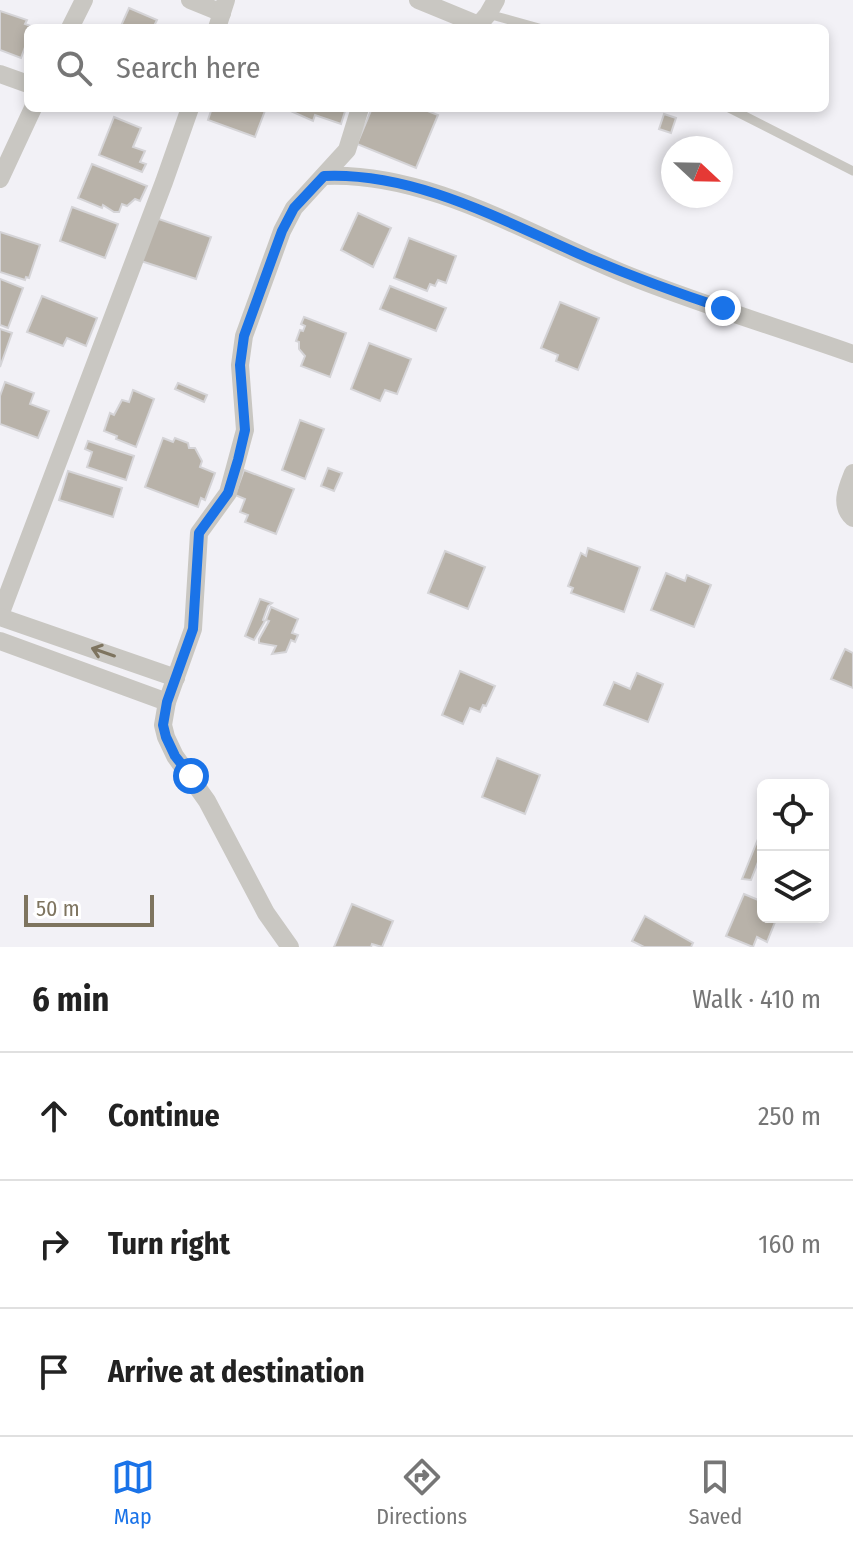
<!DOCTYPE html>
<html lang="en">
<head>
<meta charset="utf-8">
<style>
	body { margin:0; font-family:"Fira Sans Condensed",sans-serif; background:#f6f6f6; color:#222 }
	.controls { position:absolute; right:24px; bottom:24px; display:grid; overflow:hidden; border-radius:12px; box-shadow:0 4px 12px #0003 }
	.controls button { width:72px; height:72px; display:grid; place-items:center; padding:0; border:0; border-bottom:2px solid #e0e0e0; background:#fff; color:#222; font:40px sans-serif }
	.compass { position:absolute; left:661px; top:136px; width:72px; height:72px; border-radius:50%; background:#fff; box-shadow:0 4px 12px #0003; rotate:112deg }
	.scale { position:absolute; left:24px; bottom:20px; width:130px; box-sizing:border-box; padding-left:8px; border:4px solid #7e745f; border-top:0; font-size:22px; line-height:28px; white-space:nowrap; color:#7e745f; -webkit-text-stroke:6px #fff; paint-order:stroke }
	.stop { position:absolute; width:24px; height:24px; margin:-18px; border:6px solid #1a73e8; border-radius:50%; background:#fff }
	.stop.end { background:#1a73e8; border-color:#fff; box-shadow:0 2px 8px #0008 }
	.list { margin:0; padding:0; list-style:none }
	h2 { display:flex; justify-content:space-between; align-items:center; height:104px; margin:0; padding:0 32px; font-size:34px }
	h2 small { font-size:26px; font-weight:400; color:#767676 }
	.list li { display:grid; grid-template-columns:52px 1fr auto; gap:24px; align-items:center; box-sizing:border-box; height:128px; padding:0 32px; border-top:2px solid #e0e0e0 }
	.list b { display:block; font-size:30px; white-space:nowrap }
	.list em { font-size:26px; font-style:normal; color:#767676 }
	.icon { flex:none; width:44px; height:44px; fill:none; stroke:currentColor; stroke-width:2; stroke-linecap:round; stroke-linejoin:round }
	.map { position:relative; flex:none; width:853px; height:947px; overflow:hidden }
	.search { position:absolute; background:#fff; box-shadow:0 4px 12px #0003; left:24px; right:24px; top:24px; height:88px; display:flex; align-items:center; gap:20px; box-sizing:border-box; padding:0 28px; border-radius:12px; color:#767676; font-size:30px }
	.sheet { height:488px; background:#fff }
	nav { display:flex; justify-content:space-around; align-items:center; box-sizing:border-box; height:112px; border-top:2px solid #e0e0e0; background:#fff; font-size:22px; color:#767676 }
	nav a { display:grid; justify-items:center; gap:4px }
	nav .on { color:#1a73e8 }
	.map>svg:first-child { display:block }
	.building { fill:#b8b2a9; stroke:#d5d4d7; stroke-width:2 }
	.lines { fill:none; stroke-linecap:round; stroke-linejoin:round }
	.lane { stroke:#c9c7c2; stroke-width:9 }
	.street { stroke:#c9c7c2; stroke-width:18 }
	.oneway { stroke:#7e745f }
	.route { stroke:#1a73e8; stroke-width:10 }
</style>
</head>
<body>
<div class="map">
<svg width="853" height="947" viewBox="0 0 853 947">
	<rect width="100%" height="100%" fill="#f2f1f6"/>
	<g class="building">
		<path d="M 129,8 L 157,20 L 153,28 L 120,28 Z"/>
		<path d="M 0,11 L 27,20 L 25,24 L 36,28 L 28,28 L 28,39 L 21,58 L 0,50 Z"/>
		<path d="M 212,108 L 266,108 L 255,137 L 208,120 Z"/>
		<path d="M 284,108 L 346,108 L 341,124 L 315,115 L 313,121 Z"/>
		<path d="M 372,108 L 420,108 L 438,115 L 416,168 L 357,144 Z"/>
		<path d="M 664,114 L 676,118 L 671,133 L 659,129 Z"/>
		<path d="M 114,117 L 141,128 L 133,147 L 145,151 L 140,162 L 146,164 L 142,172 L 99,155 Z"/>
		<path d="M 92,164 L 147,186 L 140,201 L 135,199 L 127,206 L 122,204 L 119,212 L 114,212 L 103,205 L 102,208 L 78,198 Z"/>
		<path d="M 72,207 L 118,224 L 105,258 L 60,241 Z"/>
		<path d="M 358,213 L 391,228 L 373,267 L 341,250 Z"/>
		<path d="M 153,217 L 211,237 L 196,279 L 138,260 Z"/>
		<path d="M 0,232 L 40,245 L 29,278 L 26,277 L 25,280 L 0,272 Z"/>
		<path d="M 409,238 L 456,256 L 446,283 L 438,280 L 435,286 L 430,284 L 427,291 L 394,278 Z"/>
		<path d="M 0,279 L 23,288 L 8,328 L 0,325 Z"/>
		<path d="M 390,286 L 446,308 L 436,331 L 380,309 Z"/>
		<path d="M 42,296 L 97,318 L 86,346 L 67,338 L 63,346 L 27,332 Z"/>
		<path d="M 560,302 L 599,318 L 578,370 L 556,361 L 558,355 L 541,348 Z"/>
		<path d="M 304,317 L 346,333 L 330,377 L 301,366 L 305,356 L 299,349 L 299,342 L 296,341 L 300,330 L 303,331 L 305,326 L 301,324 Z"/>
		<path d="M 0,329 L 12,333 L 0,367 Z"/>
		<path d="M 369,343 L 411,359 L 397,394 L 385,390 L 380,401 L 351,389 Z"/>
		<path d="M 5,382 L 34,393 L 30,404 L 49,411 L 38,438 L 0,424 L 0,396 Z"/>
		<path d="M 178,383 L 207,395 L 204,402 L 175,389 Z"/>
		<path d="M 133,390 L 154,399 L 136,447 L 116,439 L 117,436 L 104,431 L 110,413 L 114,415 L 122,400 L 129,402 Z"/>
		<path d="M 300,420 L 324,429 L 305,479 L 282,470 Z"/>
		<path d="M 163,438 L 173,442 L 175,438 L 188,443 L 189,448 L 195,448 L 202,461 L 200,467 L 215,473 L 205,500 L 201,498 L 198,507 L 145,487 Z"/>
		<path d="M 88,441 L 134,456 L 126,480 L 87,467 L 92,452 L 85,449 Z"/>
		<path d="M 328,468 L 342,473 L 334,491 L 321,486 Z"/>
		<path d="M 244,470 L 294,489 L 276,534 L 245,522 L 248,515 L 240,512 L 245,499 L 235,495 Z"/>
		<path d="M 68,471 L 122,488 L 113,517 L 59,500 Z"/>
		<path d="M 588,548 L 640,567 L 624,612 L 571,593 L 573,588 L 568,586 L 581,553 L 586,556 Z"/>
		<path d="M 445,551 L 485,567 L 468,609 L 428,593 Z"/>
		<path d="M 666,573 L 685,581 L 687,575 L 711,585 L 694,627 L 651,610 Z"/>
		<path d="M 260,599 L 272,603 L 268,606 L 263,620 L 265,621 L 254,640 L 245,636 Z"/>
		<path d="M 271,607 L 298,619 L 292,633 L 298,635 L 295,642 L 291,640 L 286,652 L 272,654 L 276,646 L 259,643 L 259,639 L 269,621 L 266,620 Z"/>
		<path d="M 845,649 L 853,653 L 853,688 L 831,679 Z"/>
		<path d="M 460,671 L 495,686 L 486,706 L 483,705 L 480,712 L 470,708 L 463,724 L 442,715 Z"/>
		<path d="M 637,673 L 663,684 L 648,722 L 604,705 L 614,682 L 630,689 Z"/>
		<path d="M 497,758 L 540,775 L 525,814 L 482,797 Z"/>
		<path d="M 758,839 L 763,841 L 763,849 L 751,880 L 742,879 Z"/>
		<path d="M 744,894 L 763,902 L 763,917 L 777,917 L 767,942 L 757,937 L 753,947 L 726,936 Z"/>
		<path d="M 352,904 L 393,921 L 382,947 L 372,944 L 371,947 L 334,947 Z"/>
		<path d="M 645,916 L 693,943 L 691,947 L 644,947 L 632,941 Z"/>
	</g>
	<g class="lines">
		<g class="lane">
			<path d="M 488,14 L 539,28"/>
			<path d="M 729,108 L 853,171"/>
		</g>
		<g class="street">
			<path d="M 190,0 L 222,13"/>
			<path d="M 418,0 L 479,25"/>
			<path d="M 70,28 L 84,0"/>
			<path d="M 217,28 L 226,0"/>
			<path d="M 476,28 L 488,14 L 496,0"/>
			<path d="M 0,74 L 28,84"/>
			<path d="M 324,176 C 434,171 540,242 640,280 C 710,307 782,329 853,354"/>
			<path d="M 0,179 L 33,108"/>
			<path d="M 853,473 C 847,488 839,505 853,518"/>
			<path d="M 0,615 L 164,182 L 190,108"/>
			<path d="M 0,617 L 176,678"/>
			<path d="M 0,641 L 167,702"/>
			<path d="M 290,947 L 266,913 L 207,801 L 175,756 L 166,737 L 163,725 L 167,702 L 193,629 L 199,533 L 228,493 L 245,430 L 240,365 L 244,336 L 282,231 L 294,208 L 347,150 L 360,108"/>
		</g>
	</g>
	<defs><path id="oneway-shaft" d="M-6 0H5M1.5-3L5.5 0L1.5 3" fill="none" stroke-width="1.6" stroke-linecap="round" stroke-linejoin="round" transform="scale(2)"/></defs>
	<use class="oneway" href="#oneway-shaft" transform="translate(103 652) rotate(-161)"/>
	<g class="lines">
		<path class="route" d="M 191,776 L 175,756 L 166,737 L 163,725 L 167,702 L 193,629 L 199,533 L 228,493 L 238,460 L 245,430 L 240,365 L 244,336 L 282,231 L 294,208 L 324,176 C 416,172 503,221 586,257 C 631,276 677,293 723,308"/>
	</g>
</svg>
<div class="controls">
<button><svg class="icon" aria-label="locate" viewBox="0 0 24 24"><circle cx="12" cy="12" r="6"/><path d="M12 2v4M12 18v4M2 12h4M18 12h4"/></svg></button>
<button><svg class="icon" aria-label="layers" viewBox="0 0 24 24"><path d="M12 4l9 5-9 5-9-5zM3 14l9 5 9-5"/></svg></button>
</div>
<svg class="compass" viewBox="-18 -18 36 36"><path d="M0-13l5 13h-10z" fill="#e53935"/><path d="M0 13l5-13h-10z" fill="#767676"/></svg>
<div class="scale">50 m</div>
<div class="stop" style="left:191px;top:776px"></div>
<div class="stop end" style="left:723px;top:308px"></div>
<div class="search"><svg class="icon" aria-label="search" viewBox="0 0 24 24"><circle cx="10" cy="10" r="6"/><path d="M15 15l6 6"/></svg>Search here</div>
</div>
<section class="sheet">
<h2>6 min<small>Walk · 410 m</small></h2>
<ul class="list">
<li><svg class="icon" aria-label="ahead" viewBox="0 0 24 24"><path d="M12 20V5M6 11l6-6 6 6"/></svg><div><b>Continue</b></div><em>250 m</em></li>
<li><svg class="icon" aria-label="right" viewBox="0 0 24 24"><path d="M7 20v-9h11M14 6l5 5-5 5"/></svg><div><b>Turn right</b></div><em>160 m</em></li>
<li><svg class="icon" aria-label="arrive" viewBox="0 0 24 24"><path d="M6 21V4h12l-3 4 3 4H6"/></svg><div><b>Arrive at destination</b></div></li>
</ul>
</section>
<nav>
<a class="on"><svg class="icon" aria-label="map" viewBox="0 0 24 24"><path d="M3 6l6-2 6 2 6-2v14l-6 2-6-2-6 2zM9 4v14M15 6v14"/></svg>Map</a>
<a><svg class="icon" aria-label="directions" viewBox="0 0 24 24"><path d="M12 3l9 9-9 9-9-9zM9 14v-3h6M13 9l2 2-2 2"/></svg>Directions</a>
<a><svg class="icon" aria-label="saved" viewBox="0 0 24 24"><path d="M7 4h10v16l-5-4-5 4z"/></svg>Saved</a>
</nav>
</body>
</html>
